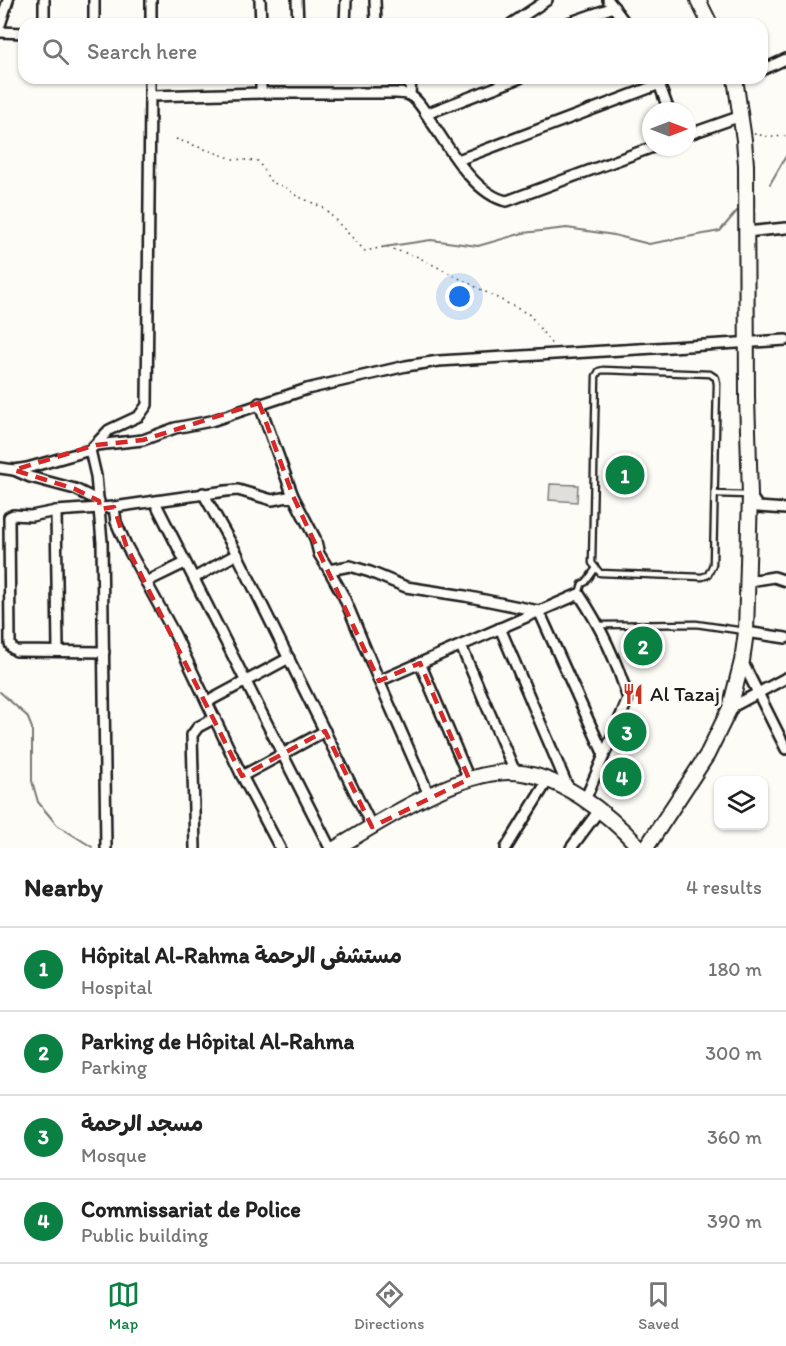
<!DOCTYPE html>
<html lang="en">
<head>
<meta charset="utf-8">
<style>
	body { margin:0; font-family:Itim,"Playpen Sans Arabic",sans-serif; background:#f6f6f6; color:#222 }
	.controls { position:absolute; right:18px; bottom:18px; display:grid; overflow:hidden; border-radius:12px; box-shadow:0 2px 4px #0004 }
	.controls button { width:54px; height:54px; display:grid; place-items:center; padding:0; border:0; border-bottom:2px solid #e0e0e0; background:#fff; color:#222; font:30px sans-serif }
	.compass { position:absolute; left:642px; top:102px; width:54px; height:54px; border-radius:50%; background:#fff; box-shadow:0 2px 4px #0004; rotate:90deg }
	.you { position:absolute; left:460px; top:297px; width:21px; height:21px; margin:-15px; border:4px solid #fff; border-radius:50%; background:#1a73e8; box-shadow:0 0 0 9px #1a73e833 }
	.badge { display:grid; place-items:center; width:39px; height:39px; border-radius:50%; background:#0b8043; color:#fff; font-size:20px; font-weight:700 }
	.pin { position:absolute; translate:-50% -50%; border:3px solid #fff; box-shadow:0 2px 6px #0006 }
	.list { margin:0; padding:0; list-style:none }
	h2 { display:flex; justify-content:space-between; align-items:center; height:78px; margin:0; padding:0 24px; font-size:26px }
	h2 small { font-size:20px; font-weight:400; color:#767676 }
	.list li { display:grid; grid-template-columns:39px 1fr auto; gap:18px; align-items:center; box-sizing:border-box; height:84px; padding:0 24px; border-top:2px solid #e0e0e0 }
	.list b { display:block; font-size:22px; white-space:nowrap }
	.list p { margin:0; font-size:20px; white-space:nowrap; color:#767676 }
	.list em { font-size:20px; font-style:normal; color:#767676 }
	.icon { flex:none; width:33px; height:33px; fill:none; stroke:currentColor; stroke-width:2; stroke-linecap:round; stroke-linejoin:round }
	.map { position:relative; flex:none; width:786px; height:848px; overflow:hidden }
	.search { position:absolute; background:#fff; box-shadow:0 2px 4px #0004; left:18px; right:18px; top:18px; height:66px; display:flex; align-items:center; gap:15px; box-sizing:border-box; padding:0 21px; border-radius:18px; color:#767676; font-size:22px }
	.sheet { height:414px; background:#fff }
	nav { display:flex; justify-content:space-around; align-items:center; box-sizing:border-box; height:84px; border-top:2px solid #e0e0e0; background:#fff; font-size:16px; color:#767676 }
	nav a { display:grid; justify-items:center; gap:3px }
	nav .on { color:#0b8043 }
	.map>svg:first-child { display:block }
	.green { fill:#e0dfdb; stroke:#7e7e7c; stroke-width:1.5 }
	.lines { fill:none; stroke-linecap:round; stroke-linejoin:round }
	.stream { stroke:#797876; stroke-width:2 }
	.lane-casing { stroke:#1c1c1c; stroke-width:9 }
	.street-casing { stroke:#1c1c1c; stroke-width:14 }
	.secondary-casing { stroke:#1c1c1c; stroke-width:18 }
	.path { stroke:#1c1c1c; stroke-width:1.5; stroke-dasharray:1.5 4.5; stroke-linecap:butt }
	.lane { stroke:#fdfcf7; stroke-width:4.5 }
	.street { stroke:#fdfcf7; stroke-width:9 }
	.secondary { stroke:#fdfcf7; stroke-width:14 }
	.marked { fill:none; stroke:#d62828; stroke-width:4.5; stroke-dasharray:12 8; stroke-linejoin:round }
	.labels { text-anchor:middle; stroke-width:6; stroke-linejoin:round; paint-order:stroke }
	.poi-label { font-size:21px; fill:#1c1c1c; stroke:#fdfcf7; text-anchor:start }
</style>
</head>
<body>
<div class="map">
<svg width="786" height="848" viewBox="0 0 786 848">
	<rect width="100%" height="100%" fill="#fdfcf7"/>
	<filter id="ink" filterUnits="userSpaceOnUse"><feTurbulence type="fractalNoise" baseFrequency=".0167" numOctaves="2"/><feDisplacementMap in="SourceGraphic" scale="12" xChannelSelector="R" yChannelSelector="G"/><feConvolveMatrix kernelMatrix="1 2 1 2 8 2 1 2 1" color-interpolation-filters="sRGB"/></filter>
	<g filter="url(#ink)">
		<path class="green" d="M 550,484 L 578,485 L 577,502 L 549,500 Z"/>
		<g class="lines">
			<g class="stream">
				<path d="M 770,184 L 786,156"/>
				<path d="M 384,247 L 431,240 L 478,246 L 523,233 L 567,228 L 614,235 L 649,244 L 720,231 L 737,211"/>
				<path d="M 0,692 L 27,716 L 32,728 L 32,781 L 38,802 L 57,825 L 92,847"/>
			</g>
			<defs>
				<g id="lane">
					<path d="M 603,370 L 710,374 L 716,378 L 717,384 L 713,564 L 708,575 L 702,577 L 600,573 L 592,563 L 596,376 L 599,371 Z"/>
					<path d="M 715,494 L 748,495"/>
					<path d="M 579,594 L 582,584 L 586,582 L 596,568"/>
					<path d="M 599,625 L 696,624 L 744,631"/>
				</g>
				<g id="street">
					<path d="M 44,0 L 44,24"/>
					<path d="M 260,0 L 261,24"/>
					<path d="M 297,0 L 298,24"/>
					<path d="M 375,0 L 376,24"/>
					<path d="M 608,0 L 626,24"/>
					<path d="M 94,24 L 94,0"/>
					<path d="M 151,24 L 151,0"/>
					<path d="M 345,24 L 346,0"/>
					<path d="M 511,24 L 547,0"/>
					<path d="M 565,24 L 614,7"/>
					<path d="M 0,25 L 8,0"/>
					<path d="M 0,32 L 24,33"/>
					<path d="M 762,70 L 786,59"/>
					<path d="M 150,78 L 150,96 L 261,93 L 261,78"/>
					<path d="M 657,78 L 669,111"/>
					<path d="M 261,93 L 395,93 C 399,93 405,93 409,95 C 418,99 425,112 430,120 C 448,146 474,195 507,201 L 653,147"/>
					<path d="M 410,95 L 411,78"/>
					<path d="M 426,114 L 520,78"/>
					<path d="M 687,135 L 741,116"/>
					<path d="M 458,160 L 660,84"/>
					<path d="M 746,232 L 786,228"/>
					<path d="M 259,403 L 293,496"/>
					<path d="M 96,445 L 143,440 L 175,428 L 211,421 L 307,389 L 406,366 L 439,361 L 786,340"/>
					<path d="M 90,450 L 96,476 L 102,542 L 106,848"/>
					<path d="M 0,468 L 14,470 L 27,468 L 90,450 L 109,430 L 139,416 L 147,405 L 150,96"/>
					<path d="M 14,470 L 30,477 L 75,489 L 99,501"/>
					<path d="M 203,493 L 237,554 L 372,827"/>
					<path d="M 750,495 L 758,507 L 786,509"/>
					<path d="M 155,502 L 330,848"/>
					<path d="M 114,507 L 116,522 L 126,545 L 175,635 L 242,776 L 280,848"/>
					<path d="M 56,511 L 58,650"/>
					<path d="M 329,570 L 344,597 L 379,681"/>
					<path d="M 194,578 L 237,554"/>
					<path d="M 749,581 L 774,577 L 786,581"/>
					<path d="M 146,582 L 185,563"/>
					<path d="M 500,628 L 567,785 L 572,791"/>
					<path d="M 746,632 L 786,638"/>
					<path d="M 461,646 L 515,772"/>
					<path d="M 104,652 L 16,651 L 12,648 L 10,644 L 9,517 L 13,515 L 31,516 L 56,511 L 114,507 L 226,491 L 238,490 L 272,500 L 293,496 L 315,538 L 319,554 L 329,570 L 350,566 L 370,572 L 406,587 L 465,596 L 539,611 L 604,755"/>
					<path d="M 742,661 L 786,749"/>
					<path d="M 420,663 L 469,779"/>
					<path d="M 207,702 L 289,658"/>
					<path d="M 730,708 L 786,678"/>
					<path d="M 242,776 L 325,731"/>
					<path d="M 429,795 L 379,681 L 579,594 C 601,627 617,661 628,699 L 585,800"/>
					<path d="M 195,848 L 192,735 L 198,727 L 215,718"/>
					<path d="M 506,848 L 548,780"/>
					<path d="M 571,848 L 600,809"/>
				</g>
				<g id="secondary">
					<path d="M 698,0 L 710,24"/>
					<path d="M 336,848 C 382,821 454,773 508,772 C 558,772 608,813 640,848"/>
					<path d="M 646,848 L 707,755 L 730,708 L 742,661 L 746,632 L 750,495 L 747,398 L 746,165 L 744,140 L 735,78"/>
				</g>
			</defs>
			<use href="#lane" class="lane-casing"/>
			<use href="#street" class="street-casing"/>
			<use href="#secondary" class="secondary-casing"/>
			<g class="path">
				<path d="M 754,134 L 772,137 L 786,136"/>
				<path d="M 176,139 L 233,159 L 258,161 L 271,182 L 287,188 L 295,195 L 324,208 L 365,251 L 384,247 L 416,256 L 530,315 L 553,346"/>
			</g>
			<use href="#lane" class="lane"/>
			<use href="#street" class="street"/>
			<use href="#secondary" class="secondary"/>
		</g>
	</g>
	<path class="marked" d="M 259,403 L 293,496 L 379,681 L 420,663 L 469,779 L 372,827 L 325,731 L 242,776 L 126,545 L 114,507 L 100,509 L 99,501 L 75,489 L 14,470 L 96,445 L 143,440 Z"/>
	<defs>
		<symbol id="restaurant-bare" viewBox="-9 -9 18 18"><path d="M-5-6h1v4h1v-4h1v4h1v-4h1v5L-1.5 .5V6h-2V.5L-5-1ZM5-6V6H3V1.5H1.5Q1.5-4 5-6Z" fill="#c8321e" stroke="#fdfcf7" stroke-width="2.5" paint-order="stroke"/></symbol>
	</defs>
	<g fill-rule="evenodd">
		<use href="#restaurant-bare" x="618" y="679" width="30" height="30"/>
	</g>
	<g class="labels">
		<g class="poi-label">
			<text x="650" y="701">Al Tazaj</text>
		</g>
	</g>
</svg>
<div class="controls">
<button><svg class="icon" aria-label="layers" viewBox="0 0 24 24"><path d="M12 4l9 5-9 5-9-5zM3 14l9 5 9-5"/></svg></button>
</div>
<svg class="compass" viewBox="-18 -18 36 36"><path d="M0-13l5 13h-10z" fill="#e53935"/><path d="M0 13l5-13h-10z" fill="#767676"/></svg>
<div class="you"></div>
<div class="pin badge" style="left:625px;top:475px">1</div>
<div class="pin badge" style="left:643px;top:646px">2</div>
<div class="pin badge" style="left:627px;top:732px">3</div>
<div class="pin badge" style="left:622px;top:777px">4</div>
<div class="search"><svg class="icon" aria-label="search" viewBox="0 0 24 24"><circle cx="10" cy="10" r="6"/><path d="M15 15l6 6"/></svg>Search here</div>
</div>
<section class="sheet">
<h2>Nearby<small>4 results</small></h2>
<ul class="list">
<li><span class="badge">1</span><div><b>Hôpital Al-Rahma مستشفى الرحمة</b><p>Hospital</p></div><em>180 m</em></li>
<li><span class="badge">2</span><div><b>Parking de Hôpital Al-Rahma</b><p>Parking</p></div><em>300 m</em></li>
<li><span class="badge">3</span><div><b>مسجد الرحمة</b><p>Mosque</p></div><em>360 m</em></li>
<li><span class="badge">4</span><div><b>Commissariat de Police</b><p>Public building</p></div><em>390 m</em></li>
</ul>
</section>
<nav>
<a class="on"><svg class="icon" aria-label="map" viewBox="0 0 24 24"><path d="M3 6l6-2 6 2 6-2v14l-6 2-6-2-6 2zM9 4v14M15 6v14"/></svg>Map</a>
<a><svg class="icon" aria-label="directions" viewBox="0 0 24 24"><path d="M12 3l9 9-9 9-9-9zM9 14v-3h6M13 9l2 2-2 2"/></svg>Directions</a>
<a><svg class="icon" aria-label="saved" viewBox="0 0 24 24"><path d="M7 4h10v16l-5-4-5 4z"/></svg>Saved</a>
</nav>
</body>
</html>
